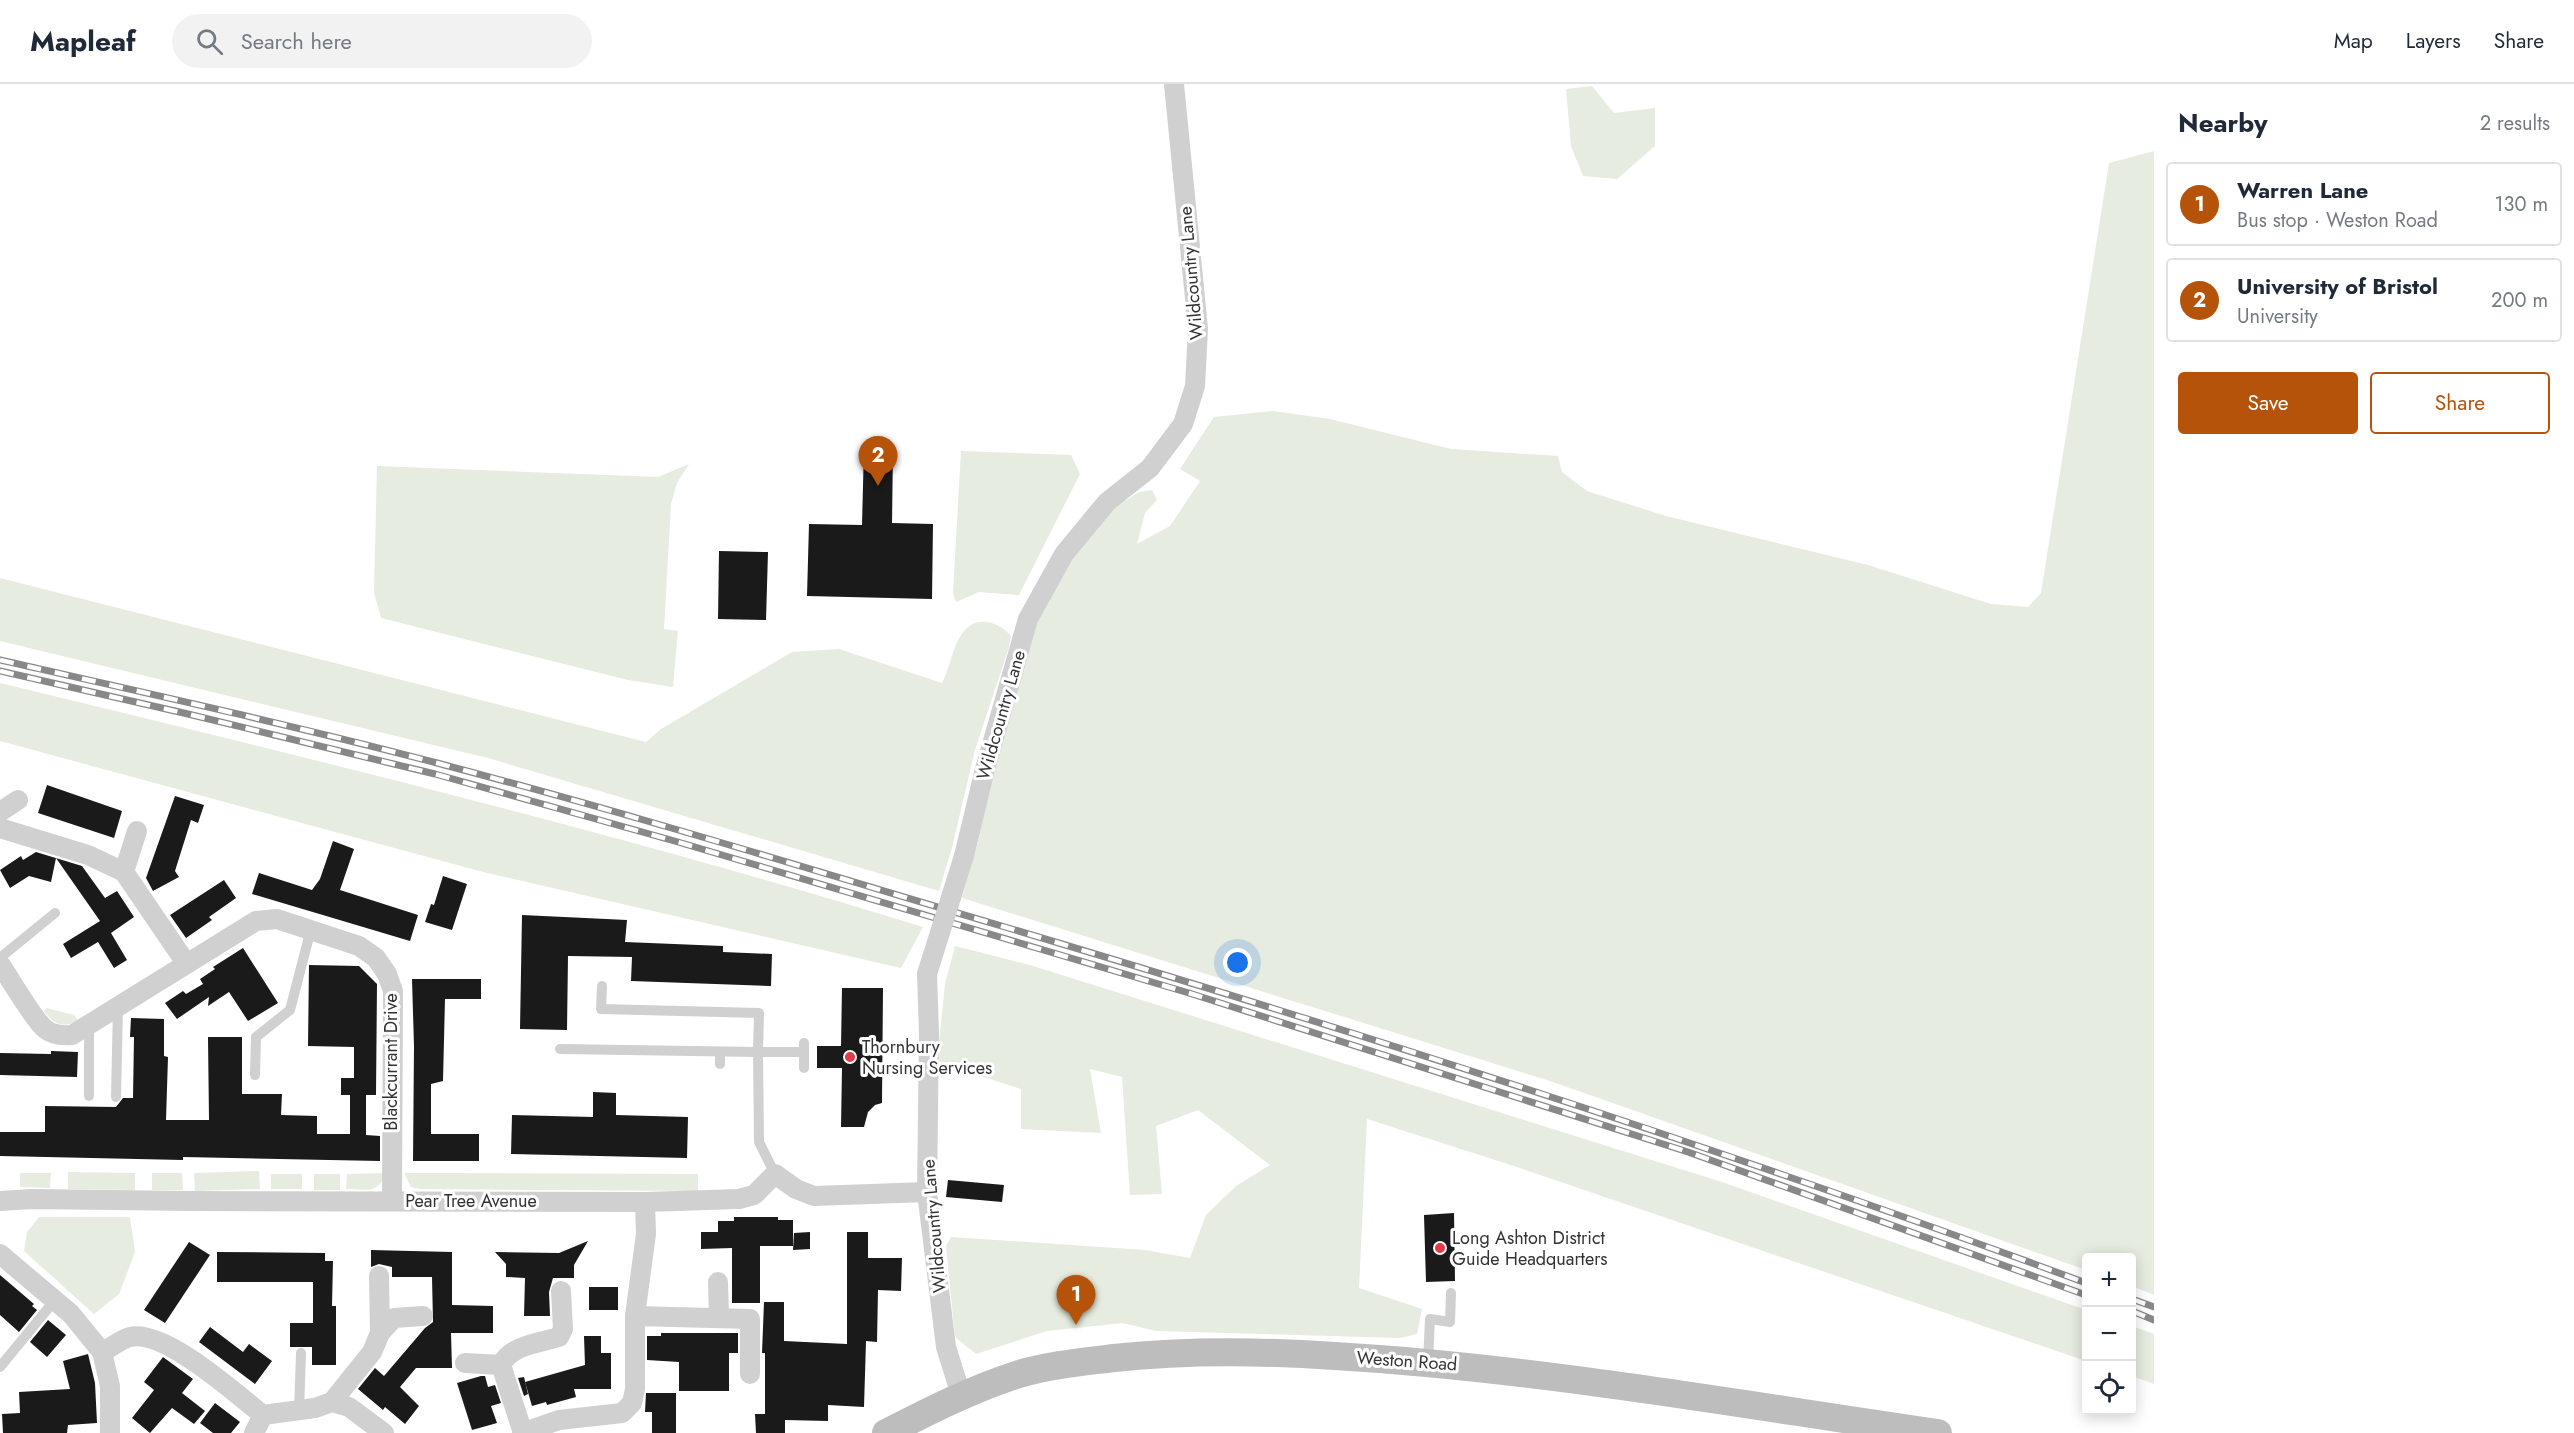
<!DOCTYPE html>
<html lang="en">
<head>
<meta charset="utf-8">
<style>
	body { margin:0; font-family:Jost,sans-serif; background:#f2f2f3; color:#1f2937 }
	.controls { position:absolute; right:18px; bottom:18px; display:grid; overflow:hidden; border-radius:6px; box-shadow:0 3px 15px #0003 }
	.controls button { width:54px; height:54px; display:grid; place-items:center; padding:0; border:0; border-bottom:2px solid #e0e1e3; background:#fff; color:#1f2937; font:30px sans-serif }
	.you { position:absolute; left:1238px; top:879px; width:21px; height:21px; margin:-15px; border:4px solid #fff; border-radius:50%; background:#1a73e8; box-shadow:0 0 0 9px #1a73e833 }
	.badge { display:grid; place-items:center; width:39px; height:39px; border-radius:50%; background:#b45309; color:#fff; font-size:20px; font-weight:700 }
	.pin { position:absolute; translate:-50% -50px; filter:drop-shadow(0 2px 3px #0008) }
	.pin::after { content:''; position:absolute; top:32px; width:21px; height:18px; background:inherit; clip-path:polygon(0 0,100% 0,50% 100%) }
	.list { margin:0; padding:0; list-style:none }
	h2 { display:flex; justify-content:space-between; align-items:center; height:78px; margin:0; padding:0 24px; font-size:26px }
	h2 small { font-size:20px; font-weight:400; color:#747a83 }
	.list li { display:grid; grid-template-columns:39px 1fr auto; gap:18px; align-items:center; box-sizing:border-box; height:84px; margin:0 12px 12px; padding:0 12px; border:2px solid #e0e1e3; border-radius:6px }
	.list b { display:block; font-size:22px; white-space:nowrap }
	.list p { margin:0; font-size:20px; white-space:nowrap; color:#747a83 }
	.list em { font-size:20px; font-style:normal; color:#747a83 }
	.actions { display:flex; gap:12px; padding:18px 24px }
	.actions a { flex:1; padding:14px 0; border:2px solid #b45309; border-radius:6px; text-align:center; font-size:21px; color:#b45309 }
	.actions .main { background:#b45309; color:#fff }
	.icon { flex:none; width:33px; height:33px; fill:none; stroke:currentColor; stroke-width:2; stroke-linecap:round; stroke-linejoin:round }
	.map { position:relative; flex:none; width:2154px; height:1349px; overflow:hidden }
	header { display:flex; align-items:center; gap:36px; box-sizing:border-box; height:84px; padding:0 30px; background:#fff; border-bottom:2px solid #e0e1e3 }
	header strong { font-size:28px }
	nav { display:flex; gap:33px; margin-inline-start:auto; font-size:21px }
	.search { width:420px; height:54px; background:#f2f2f3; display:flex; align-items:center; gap:15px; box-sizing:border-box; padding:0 21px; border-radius:33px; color:#747a83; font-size:22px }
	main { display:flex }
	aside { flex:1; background:#fff }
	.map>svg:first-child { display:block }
	.green { fill:#e6ecdf }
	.building { fill:#1a1a1a }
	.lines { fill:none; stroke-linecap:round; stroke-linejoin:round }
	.lane { stroke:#d0d0d0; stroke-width:10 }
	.street { stroke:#d0d0d0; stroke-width:20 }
	.secondary { stroke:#bdbdbd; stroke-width:28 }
	.rail-casing { stroke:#888; stroke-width:7 }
	.rail { stroke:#fff; stroke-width:4.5; stroke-dasharray:14; stroke-linecap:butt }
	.street-bridge { stroke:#d0d0d0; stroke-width:20 }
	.poi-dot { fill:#e63946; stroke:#fff; stroke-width:2 }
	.labels { text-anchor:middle; stroke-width:6; stroke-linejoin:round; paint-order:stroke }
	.street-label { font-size:18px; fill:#333; stroke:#fff }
	.poi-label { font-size:18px; fill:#333; stroke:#fff; text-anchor:start }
</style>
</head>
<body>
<header>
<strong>Mapleaf</strong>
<div class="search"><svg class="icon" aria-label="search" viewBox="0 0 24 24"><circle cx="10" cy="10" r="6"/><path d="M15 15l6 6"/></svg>Search here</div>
<nav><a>Map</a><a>Layers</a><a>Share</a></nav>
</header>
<main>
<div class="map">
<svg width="2154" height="1349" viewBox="0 0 2154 1349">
	<rect width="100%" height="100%" fill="#fff"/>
	<g class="green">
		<path d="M 1592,2 L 1614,29 L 1655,24 L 1655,62 L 1617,95 L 1583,92 L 1571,62 L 1566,5 Z"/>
		<path d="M 2154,67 L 2154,1211 L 2132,1202 L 2132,1174 L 2086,1174 L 2086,1186 L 1553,998 L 962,814 L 978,758 L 992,688 L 1035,538 L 1069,475 L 1109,427 L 1139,408 L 1152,406 L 1157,416 L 1145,429 L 1137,460 L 1170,442 L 1200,397 L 1180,385 L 1214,333 L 1273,327 L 1330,335 L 1451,365 L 1558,372 L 1562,388 L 1587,407 L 1666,432 L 1868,481 L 1991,520 L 2028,523 L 2041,509 L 2109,79 Z"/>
		<path d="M 961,367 L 1071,371 L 1080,390 L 1019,511 L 979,508 L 956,518 L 953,509 Z"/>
		<path d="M 689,380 L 677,399 L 671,420 L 664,545 L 678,547 L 673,603 L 628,596 L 381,534 L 374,509 L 377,382 L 658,393 Z"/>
		<path d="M 0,494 L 646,658 L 661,645 L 792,568 L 839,565 L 942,599 C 953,579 955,535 986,538 C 996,539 1004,544 1011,552 L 1009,563 L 975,666 L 952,764 L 939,807 L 488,674 L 0,557 Z"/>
		<path d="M 0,599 C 309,674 619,749 923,843 L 901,884 L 483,788 L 0,657 Z"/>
		<path d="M 955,862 L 1030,881 L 1722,1098 L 2086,1226 L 2086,1277 L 1517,1083 L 1367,1035 L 1359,1204 L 1422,1225 L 1417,1250 L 1400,1254 L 1156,1247 L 1123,1239 L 1047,1247 L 976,1270 L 955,1253 L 946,1162 L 951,1153 L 1145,1166 L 1190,1174 L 1206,1131 L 1236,1102 L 1270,1081 L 1198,1026 L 1156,1042 L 1162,1110 L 1130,1111 L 1122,993 L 1090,985 L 1101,1049 L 1021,1045 L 1021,1005 L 937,978 L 945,900 Z"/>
		<path d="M 47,924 L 74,931 L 78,936 C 64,945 53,940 44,927 Z"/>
		<path d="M 259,1087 L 260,1105 L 195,1107 L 194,1089 Z"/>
		<path d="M 68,1088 L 135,1089 L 135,1106 L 68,1105 Z"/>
		<path d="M 20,1089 L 51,1089 L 50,1104 L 20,1103 Z"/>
		<path d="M 152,1089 L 182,1089 L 183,1106 L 152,1106 Z"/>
		<path d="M 385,1089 C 379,1111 365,1105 346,1105 L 347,1090 Z"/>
		<path d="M 404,1089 L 698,1090 L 698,1107 L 420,1105 L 411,1103 Z"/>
		<rect x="271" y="1090" width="31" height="15"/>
		<rect x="314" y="1090" width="26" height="16"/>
		<path d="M 39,1133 L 130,1133 L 135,1168 L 119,1210 L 94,1230 L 24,1167 L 27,1148 Z"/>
		<path d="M 2132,1242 L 2154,1250 L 2154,1300 L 2132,1292 Z"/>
	</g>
	<g class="building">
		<path d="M 864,363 L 893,364 L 892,439 L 933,440 L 932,515 L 807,512 L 809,440 L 862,441 Z"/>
		<path d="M 719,467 L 768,468 L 766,536 L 718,535 Z"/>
		<path d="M 47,701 L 122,727 L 114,754 L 38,729 Z"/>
		<path d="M 175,712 L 204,721 L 198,739 L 191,736 L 175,787 L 179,793 L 153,807 L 146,794 Z"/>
		<path d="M 333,757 L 354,765 L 340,806 L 418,831 L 410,857 L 252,810 L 259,789 L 312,806 L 320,795 Z"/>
		<path d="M 36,768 L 82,782 L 105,814 L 117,807 L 134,833 L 111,849 L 127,876 L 114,884 L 98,858 L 71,874 L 63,860 L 100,837 L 56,774 L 51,798 L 29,792 L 10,804 L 0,786 L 21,772 L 23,776 Z"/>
		<path d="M 443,792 L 467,800 L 452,846 L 425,838 L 431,820 L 434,821 Z"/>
		<path d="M 224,796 L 236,814 L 209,833 L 212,836 L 186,854 L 170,831 Z"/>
		<path d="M 522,831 L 627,836 L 625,858 L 723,862 L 723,868 L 772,870 L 771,902 L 631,897 L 632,873 L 568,872 L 567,946 L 520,945 Z"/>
		<path d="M 243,864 L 278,919 L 248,937 L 229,908 L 208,922 L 209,913 L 177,935 L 165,919 L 183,907 L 186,910 L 203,900 L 200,895 L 215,885 L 213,883 Z"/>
		<path d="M 309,881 L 359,882 L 377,900 L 376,1011 L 366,1011 L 366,1051 L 380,1052 L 380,1077 L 183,1073 L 183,1076 L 0,1072 L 0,1048 L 45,1048 L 45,1022 L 116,1023 L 123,1014 L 133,1014 L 134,953 L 130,953 L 131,934 L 164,935 L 164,972 L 168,973 L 166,1036 L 209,1036 L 208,953 L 242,953 L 242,1010 L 282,1010 L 281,1031 L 317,1032 L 317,1050 L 350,1050 L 350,1011 L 341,1011 L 341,994 L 354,994 L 354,963 L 308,962 Z"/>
		<path d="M 412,895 L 481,895 L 481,915 L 445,915 L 443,997 L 431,1000 L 431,1050 L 479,1050 L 479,1077 L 413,1077 L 414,962 Z"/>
		<path d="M 842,904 L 883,904 L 882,1019 L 875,1021 L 868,1028 L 864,1043 L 841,1043 L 842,984 L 817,984 L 817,962 L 841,962 Z"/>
		<path d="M 51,967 L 78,968 L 77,993 L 0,991 L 0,969 L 51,970 Z"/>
		<path d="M 593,1008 L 616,1009 L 616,1031 L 688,1033 L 687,1074 L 511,1070 L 512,1031 L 593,1033 Z"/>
		<path d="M 948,1096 L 1004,1101 L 1002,1118 L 946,1113 Z"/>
		<path d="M 1454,1129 L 1455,1197 L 1426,1198 L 1424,1131 Z"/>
		<path d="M 734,1133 L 778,1133 L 778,1136 L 793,1136 L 793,1162 L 760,1162 L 760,1219 L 732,1219 L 732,1164 L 701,1165 L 701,1148 L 718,1148 L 718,1137 L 734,1137 Z"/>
		<path d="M 810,1148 L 810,1165 L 793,1166 L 794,1149 Z"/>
		<path d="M 847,1148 L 868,1148 L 868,1174 L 902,1174 L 901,1207 L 878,1206 L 877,1258 L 866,1257 L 864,1323 L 828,1321 L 828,1337 L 785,1336 L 785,1349 L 756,1349 L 755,1330 L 765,1330 L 765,1269 L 762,1269 L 764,1218 L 784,1218 L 784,1257 L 847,1260 Z"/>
		<path d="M 588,1157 L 574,1181 L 574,1194 L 553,1194 L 549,1208 L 550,1232 L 524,1232 L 525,1194 L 506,1193 L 506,1180 L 495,1168 L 559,1169 Z"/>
		<path d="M 189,1158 L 210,1171 L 165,1239 L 144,1226 Z"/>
		<path d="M 371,1166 L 452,1168 L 452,1221 L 493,1222 L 493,1249 L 451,1249 L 452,1284 L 416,1284 L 400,1303 L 419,1322 L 405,1340 L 385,1323 L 383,1326 L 358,1305 L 375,1284 L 384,1292 L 425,1244 L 433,1238 L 432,1193 L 392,1193 L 392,1183 L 379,1180 L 371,1183 Z"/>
		<path d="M 217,1168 L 325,1169 L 325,1177 L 333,1177 L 332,1222 L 336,1222 L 336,1281 L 312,1281 L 312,1263 L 290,1263 L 290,1239 L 313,1239 L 313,1198 L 217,1198 Z"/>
		<path d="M 0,1191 L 34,1220 L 32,1222 L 37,1226 L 19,1248 L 0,1231 Z"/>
		<rect x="589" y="1203" width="29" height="23"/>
		<path d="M 48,1236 L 66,1251 L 47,1273 L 30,1258 Z"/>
		<path d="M 210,1243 L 243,1268 L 249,1260 L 272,1277 L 255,1300 L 199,1258 Z"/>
		<path d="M 661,1249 L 738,1249 L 738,1269 L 729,1269 L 729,1307 L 679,1307 L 679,1278 L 647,1276 L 647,1252 L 661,1252 Z"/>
		<path d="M 584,1252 L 601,1252 L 601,1269 L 611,1269 L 611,1305 L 574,1305 L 576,1313 L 547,1321 L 546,1318 L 532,1322 L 525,1298 L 585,1281 Z"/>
		<path d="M 88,1270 L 95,1299 L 97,1339 L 68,1341 L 67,1349 L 3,1349 L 2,1330 L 20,1329 L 19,1308 L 70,1305 L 63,1277 Z"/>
		<path d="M 163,1273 L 193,1295 L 182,1309 L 205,1327 L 194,1340 L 172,1324 L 150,1349 L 132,1334 L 154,1306 L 144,1298 Z"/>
		<path d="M 481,1292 L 485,1292 L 488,1303 L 495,1301 L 501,1319 L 491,1322 L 497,1339 L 472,1346 L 457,1299 Z"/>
		<path d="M 524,1293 L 528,1310 L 524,1312 L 518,1294 Z"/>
		<path d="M 646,1309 L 676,1309 L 676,1349 L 652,1349 L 652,1328 L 645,1328 Z"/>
		<path d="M 215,1319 L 240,1338 L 231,1349 L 213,1349 L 200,1339 Z"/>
	</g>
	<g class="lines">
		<g class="lane">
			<path d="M 0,874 L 55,829"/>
			<path d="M 560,965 L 758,968 L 759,929 L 601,925 L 602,902"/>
			<path d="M 720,968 L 720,980"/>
			<path d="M 804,984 L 804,959"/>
			<path d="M 255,991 L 256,953 L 290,926 L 311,845"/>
			<path d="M 89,1012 L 89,940"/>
			<path d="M 116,1013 L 118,922"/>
			<path d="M 775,1090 L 759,1058 L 758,968 L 804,968"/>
			<path d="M 1428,1277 L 1430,1235 L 1450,1238 L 1451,1209"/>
			<path d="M 0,1283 L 55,1216"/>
			<path d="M 299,1327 L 301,1269"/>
		</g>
		<g class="street">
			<path d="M 0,728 L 18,716"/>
			<path d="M 0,744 L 88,771 L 124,788 L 186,879"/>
			<path d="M 964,772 L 985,685 L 1028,535 L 1064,470 L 1107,418 L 1150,384 L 1183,340 L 1195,302 L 1198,245 L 1174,0"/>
			<path d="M 124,788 L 137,747"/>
			<path d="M 0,880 C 11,896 32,933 44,944 C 52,951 62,952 72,951 L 256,837 L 277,835 L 359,862 L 376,874 L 387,890 L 393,907 L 392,1117"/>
			<path d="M 927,890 L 929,949 L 927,1108 L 946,1263 L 961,1311"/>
			<path d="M 0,1117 L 32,1115 L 191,1117 L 645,1118 L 739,1115 L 754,1111 L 775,1090 L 796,1105 L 814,1112 L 927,1108"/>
			<path d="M 0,1170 L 71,1230 L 102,1268 L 110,1302 L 110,1349"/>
			<path d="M 718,1198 L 719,1233"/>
			<path d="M 635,1232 L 750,1235 L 750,1290"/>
			<path d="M 380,1249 L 394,1234 L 423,1232"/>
			<path d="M 102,1268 C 111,1264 121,1255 130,1253 C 165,1245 236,1310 263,1331 L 315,1324 L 332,1318 L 349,1323 L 384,1349"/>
			<path d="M 465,1279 L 501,1281"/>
			<path d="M 332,1318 L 372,1268 L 380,1249 L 379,1192"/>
			<path d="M 254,1349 L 263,1331"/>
			<path d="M 522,1349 L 559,1336 L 622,1329 L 632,1319 L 635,1305 L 635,1232 L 646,1150 L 645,1118"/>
			<path d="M 523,1349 L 501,1281 C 511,1261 539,1259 559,1253 L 563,1245 L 561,1207"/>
		</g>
		<path class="secondary" d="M 886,1349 C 929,1327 972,1305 1019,1290 C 1050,1281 1082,1278 1114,1274 C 1188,1266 1261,1267 1335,1272 C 1537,1284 1737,1320 1938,1349"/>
		<defs>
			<g id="rail">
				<path d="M 0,576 C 146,609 292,641 437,679 C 628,729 816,787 1005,843 C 1369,951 1730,1067 2086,1199"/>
				<path d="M 0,587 L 188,630 L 435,690 L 678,758 L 1189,909 L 1688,1068 L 2086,1211"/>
				<path d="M 2132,1215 L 2154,1223"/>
				<path d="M 2132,1227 L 2154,1236"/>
			</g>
		</defs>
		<use href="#rail" class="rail-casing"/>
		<use href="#rail" class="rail"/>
		<path class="street-bridge" d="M 927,890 L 964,772"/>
	</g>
	<g class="poi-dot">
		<circle cx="850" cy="973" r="6"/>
		<circle cx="1440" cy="1164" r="6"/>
	</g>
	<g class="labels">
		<g class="street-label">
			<text transform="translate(1191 189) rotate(-95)" y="6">Wildcountry Lane</text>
			<text transform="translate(1001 631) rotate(-74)" y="6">Wildcountry Lane</text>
			<text transform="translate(391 978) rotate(-90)" y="6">Blackcurrant Drive</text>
			<text x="471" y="1123">Pear Tree Avenue</text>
			<text transform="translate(934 1142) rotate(-95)" y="6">Wildcountry Lane</text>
			<text transform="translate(1407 1277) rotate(4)" y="6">Weston Road</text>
		</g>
		<g class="poi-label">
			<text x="862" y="969">Thornbury<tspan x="862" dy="21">Nursing Services</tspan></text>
			<text x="1452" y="1160">Long Ashton District<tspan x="1452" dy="21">Guide Headquarters</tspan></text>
		</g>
	</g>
</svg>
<div class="controls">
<button>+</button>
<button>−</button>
<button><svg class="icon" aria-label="locate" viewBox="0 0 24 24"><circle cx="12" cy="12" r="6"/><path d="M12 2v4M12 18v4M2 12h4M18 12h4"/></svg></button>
</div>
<div class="you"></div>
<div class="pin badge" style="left:1076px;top:1241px">1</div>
<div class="pin badge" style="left:878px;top:402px">2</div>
</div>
<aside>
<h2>Nearby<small>2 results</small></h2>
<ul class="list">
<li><span class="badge">1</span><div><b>Warren Lane</b><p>Bus stop · Weston Road</p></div><em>130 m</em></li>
<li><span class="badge">2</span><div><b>University of Bristol</b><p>University</p></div><em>200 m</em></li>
</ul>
<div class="actions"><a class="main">Save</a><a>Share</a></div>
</aside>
</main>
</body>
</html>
